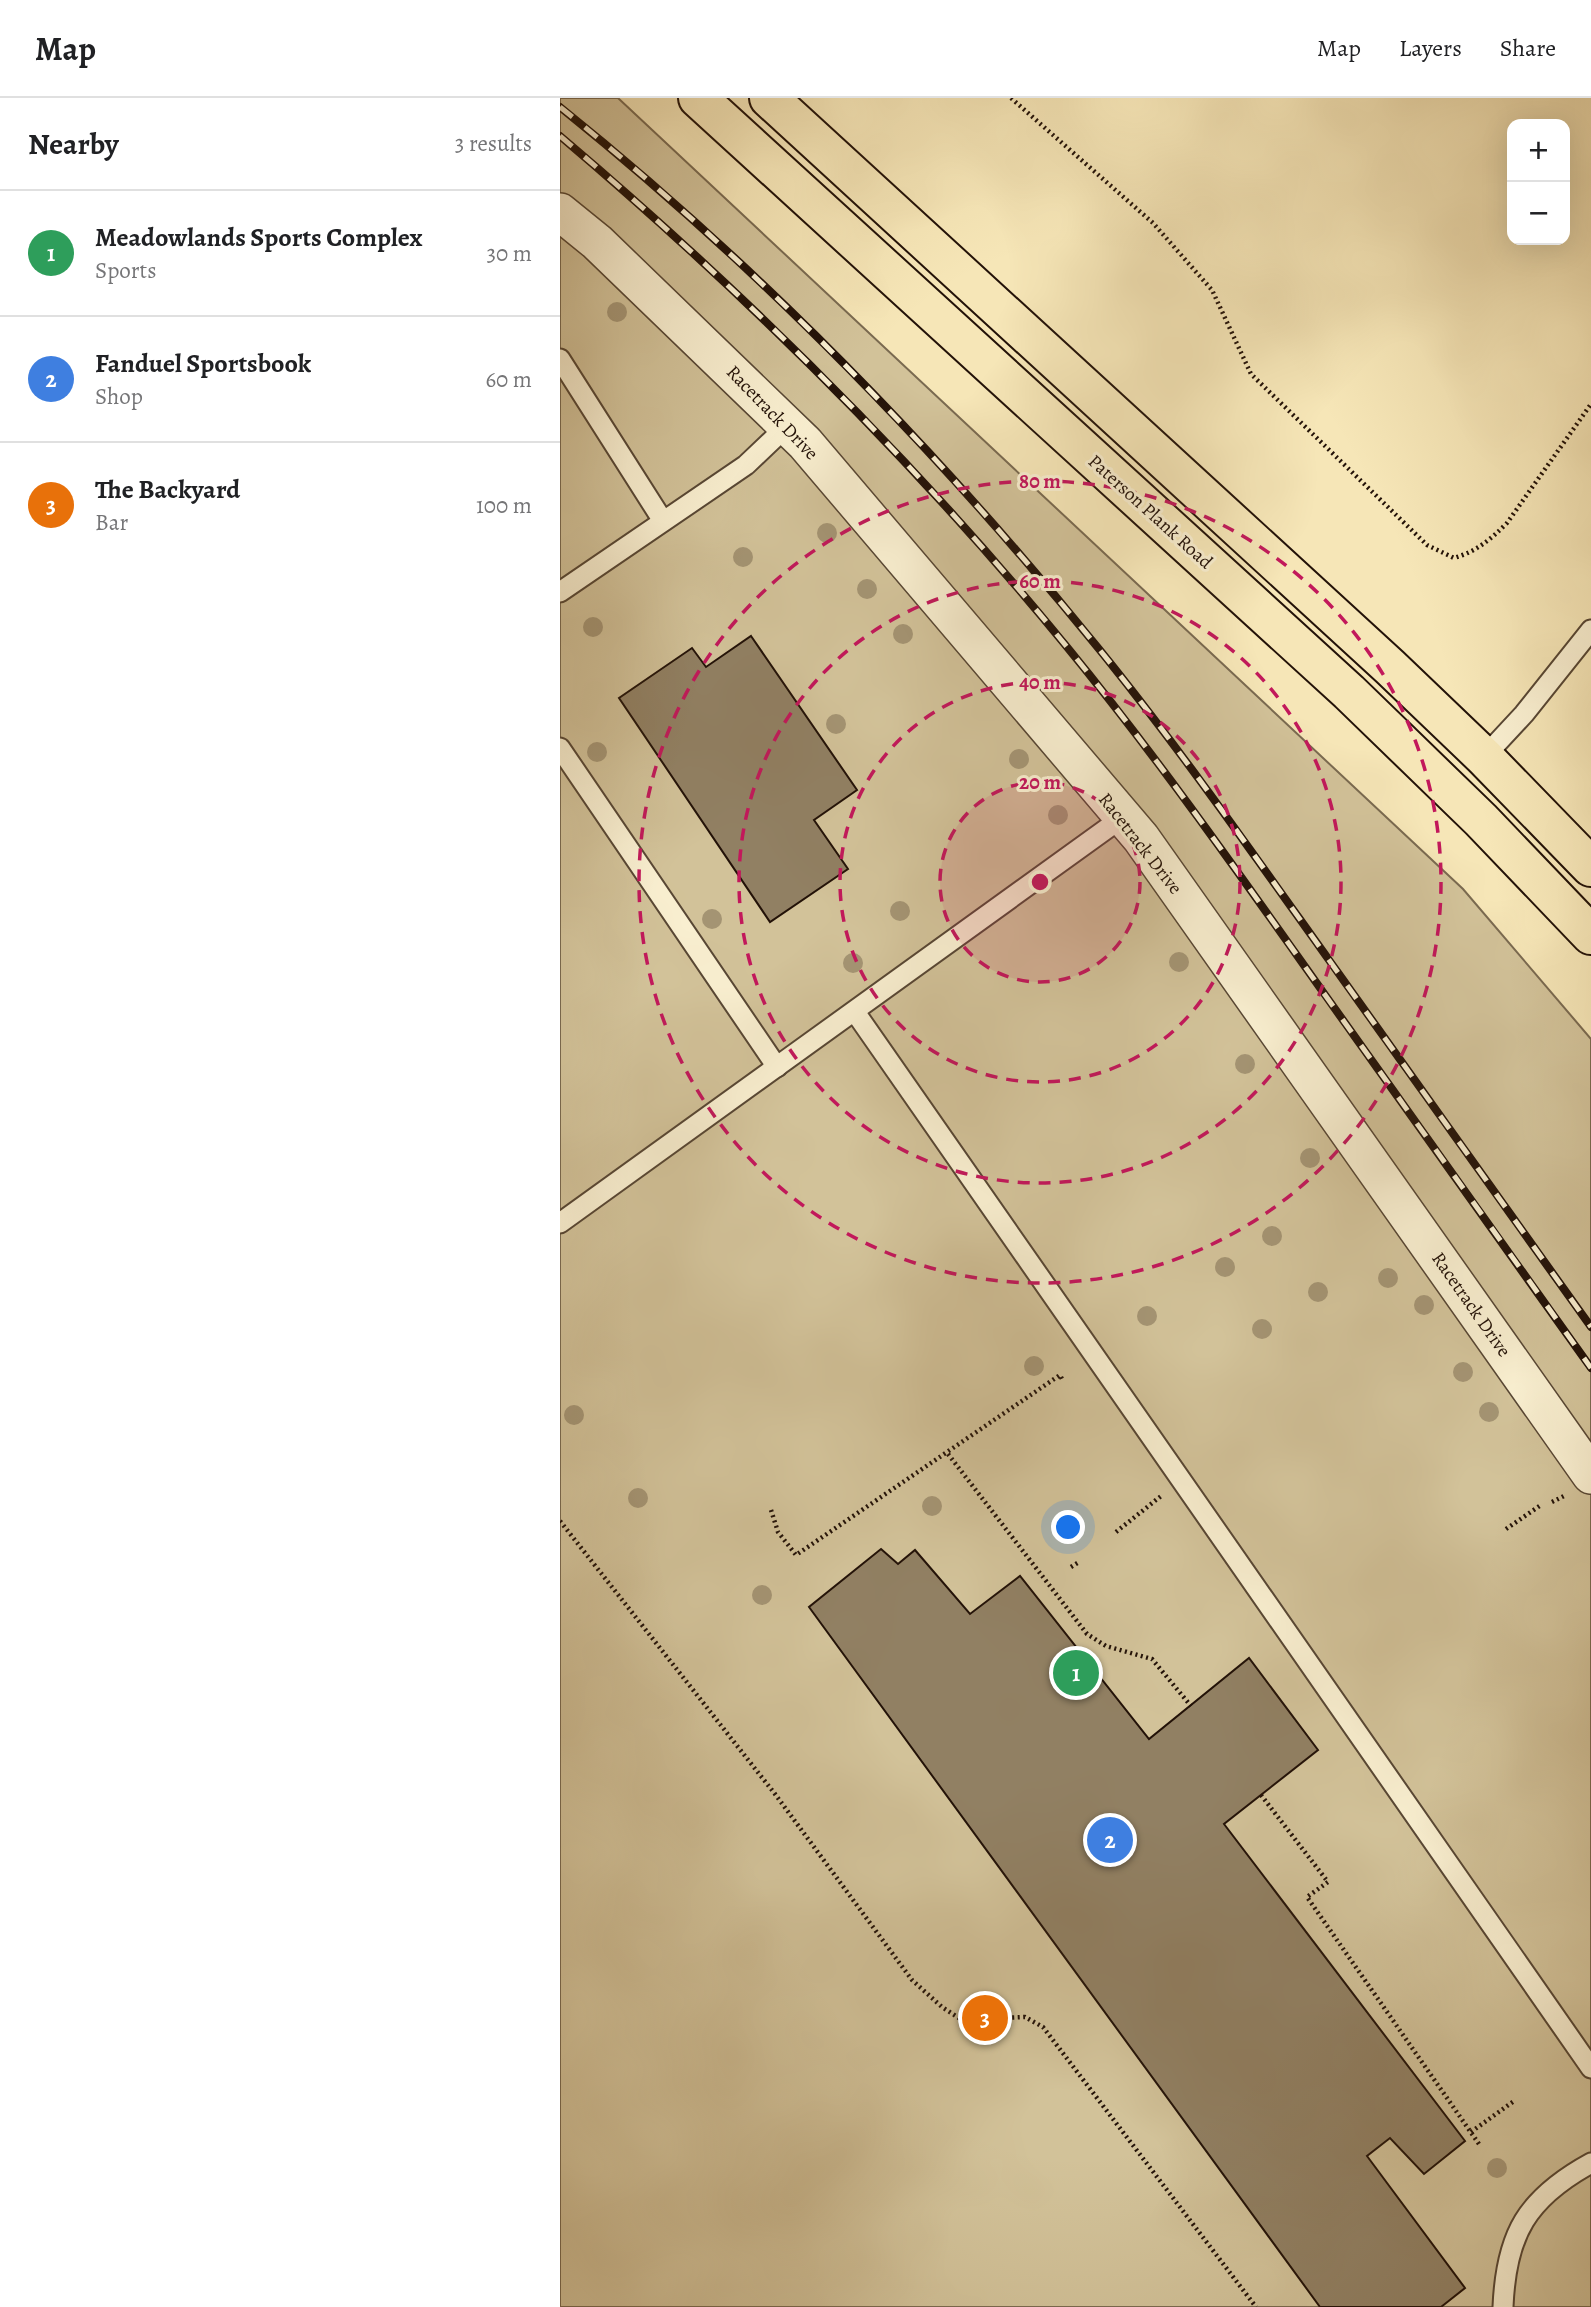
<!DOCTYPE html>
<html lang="en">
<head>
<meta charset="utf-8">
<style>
	body { margin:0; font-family:Alegreya,serif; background:#f6f6f6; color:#202124 }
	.controls { position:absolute; right:21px; top:21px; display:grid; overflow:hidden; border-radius:14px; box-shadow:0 7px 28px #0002 }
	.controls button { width:63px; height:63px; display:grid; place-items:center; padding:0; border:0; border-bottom:2px solid #e0e0e0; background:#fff; color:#202124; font:35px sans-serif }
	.you { position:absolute; left:509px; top:1430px; width:24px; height:24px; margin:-18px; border:5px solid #fff; border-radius:50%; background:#1a73e8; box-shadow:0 0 0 10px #1a73e833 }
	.badge { display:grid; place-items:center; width:46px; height:46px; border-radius:50%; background:#d93025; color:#fff; font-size:23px; font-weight:700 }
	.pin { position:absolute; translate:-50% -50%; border:4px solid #fff; box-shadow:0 2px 7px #0006 }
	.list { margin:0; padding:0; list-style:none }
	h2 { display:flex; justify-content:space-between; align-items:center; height:91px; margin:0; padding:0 28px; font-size:30px }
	h2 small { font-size:23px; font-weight:400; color:#757577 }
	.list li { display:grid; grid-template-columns:46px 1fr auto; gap:21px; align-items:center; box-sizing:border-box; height:126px; padding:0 28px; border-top:2px solid #e0e0e0 }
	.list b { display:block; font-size:26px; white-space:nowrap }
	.list p { margin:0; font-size:23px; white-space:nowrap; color:#757577 }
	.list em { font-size:23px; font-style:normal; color:#757577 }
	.map { position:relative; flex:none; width:1031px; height:2209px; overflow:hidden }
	header { display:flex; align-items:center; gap:42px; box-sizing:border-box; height:98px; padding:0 35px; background:#fff; border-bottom:2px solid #e0e0e0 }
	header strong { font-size:33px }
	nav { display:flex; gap:38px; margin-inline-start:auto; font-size:24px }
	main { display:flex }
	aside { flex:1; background:#fff }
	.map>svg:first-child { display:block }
	.green { fill:#d2c299; stroke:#7a6a50; stroke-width:2 }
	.building { fill:#918063; stroke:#231208; stroke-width:2 }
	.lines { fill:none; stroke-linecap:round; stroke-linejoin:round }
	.service-casing { stroke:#584734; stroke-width:23 }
	.minor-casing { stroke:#584734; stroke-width:40 }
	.primary-casing { stroke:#231208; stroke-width:42 }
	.path { stroke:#231208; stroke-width:4.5; stroke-dasharray:2 3.5; stroke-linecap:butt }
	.service { stroke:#f9efd0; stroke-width:19 }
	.minor { stroke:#f9efd0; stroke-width:37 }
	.primary { stroke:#f6e6b7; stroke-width:38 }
	.rail-casing { stroke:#231208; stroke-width:8 }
	.rail { stroke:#f9efd0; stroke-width:5; stroke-dasharray:16; stroke-linecap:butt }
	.tree { fill:#a49473 }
	.ring { fill:none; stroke:#c2185b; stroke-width:3.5; stroke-dasharray:12 9 }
	.labels { text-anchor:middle; stroke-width:6; stroke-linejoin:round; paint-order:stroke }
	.street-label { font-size:19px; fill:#231208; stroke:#f9efd0 }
	.centre { fill:#c2185b; stroke:#f9efd0; stroke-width:3.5 }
	.ring-label { font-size:21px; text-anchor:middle; font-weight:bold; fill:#c2185b; stroke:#f9efd0; stroke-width:6; stroke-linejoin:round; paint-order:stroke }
</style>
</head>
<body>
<header>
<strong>Map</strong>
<nav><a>Map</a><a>Layers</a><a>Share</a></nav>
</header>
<main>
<aside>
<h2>Nearby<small>3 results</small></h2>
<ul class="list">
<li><span class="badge" style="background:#2e9e5b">1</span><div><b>Meadowlands Sports Complex</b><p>Sports</p></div><em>30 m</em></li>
<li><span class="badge" style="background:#3f7fe0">2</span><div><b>Fanduel Sportsbook</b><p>Shop</p></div><em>60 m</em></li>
<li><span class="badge" style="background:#e8710a">3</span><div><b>The Backyard</b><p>Bar</p></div><em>100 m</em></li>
</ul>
</aside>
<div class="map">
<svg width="1031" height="2209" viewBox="0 0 1031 2209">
	<rect width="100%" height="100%" fill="#f6e6b7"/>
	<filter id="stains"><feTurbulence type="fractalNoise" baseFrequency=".00286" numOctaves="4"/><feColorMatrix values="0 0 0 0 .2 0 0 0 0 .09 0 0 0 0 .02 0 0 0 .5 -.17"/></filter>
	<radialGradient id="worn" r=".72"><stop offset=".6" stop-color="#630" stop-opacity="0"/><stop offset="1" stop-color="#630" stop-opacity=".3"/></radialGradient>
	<path class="green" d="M 0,0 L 58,0 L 903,791 L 1031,941 L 1031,2209 L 0,2209 Z"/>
	<g class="building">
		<path d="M 191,538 L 297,692 L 254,722 L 288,771 L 210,824 L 59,600 L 132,550 L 146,569 Z"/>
		<path d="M 321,1451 L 338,1466 L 355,1452 L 410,1516 L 460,1478 L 589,1641 L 689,1560 L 758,1652 L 664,1726 L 905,2043 L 864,2076 L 830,2040 L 807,2058 L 905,2190 L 881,2209 L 760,2209 L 249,1509 Z"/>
	</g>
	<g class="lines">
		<defs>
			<g id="service">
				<path d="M 0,261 L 103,423"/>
				<path d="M 0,494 L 186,367 L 228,327"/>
				<path d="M 0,650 L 217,969"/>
				<path d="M 924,659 L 964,616 L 1031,532"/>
				<path d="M 295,914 L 1031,1970"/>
				<path d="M 0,1125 L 563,719"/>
				<path d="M 943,2209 C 946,2136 967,2100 1031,2065"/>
			</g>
			<path id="minor" d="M 0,114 L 37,144 L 245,345 L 581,740 L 1031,1377"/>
			<g id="primary">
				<path d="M 138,0 L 789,594 L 921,722 L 1031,837"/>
				<path d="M 209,0 L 830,569 L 924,659 L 1031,769"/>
			</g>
		</defs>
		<use href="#service" class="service-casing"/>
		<use href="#minor" class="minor-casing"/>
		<use href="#primary" class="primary-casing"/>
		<g class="path">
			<path d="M 451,0 L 593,125 L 652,192 L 691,276 L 867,447 L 894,460 C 917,453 930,442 947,425 L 1031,306"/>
			<path d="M 388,1356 L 527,1536 L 546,1548 L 592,1561 L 631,1608"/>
			<path d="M 992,1404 L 1004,1398"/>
			<path d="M 211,1412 L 218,1434 L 236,1457 L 500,1277 L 503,1283"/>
			<path d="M 0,1423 L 215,1696 L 352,1882 L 382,1909 L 402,1922 L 465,1919 L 483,1929 L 696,2209"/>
			<path d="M 946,1431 L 981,1407"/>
			<path d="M 556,1434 L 601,1398"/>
			<path d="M 511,1469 L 519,1464"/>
			<path d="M 701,1697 L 768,1784 L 747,1799 L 919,2046"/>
			<path d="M 911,2034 L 954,2003"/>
		</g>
		<use href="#service" class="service"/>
		<use href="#minor" class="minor"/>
		<use href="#primary" class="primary"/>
		<defs>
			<g id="rail">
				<path d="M 0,9 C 198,168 379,354 539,551 C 620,651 694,757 769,862 C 856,984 944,1107 1031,1229"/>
				<path d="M 0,38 C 183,193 355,363 507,549 C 598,660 680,777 763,894 C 852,1019 942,1144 1031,1270"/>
			</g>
		</defs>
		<use href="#rail" class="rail-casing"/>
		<use href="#rail" class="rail"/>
	</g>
	<g class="tree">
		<circle cx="57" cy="214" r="10"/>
		<circle cx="267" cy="435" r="10"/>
		<circle cx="183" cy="459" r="10"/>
		<circle cx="307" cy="491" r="10"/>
		<circle cx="33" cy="529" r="10"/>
		<circle cx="343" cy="536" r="10"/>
		<circle cx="276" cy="626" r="10"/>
		<circle cx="37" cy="654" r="10"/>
		<circle cx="459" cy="661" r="10"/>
		<circle cx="498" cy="717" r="10"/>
		<circle cx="340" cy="813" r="10"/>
		<circle cx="152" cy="821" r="10"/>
		<circle cx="619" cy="864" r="10"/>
		<circle cx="293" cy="865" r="10"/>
		<circle cx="685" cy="966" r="10"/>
		<circle cx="750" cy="1060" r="10"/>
		<circle cx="712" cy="1138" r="10"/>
		<circle cx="665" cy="1169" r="10"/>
		<circle cx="828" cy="1180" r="10"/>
		<circle cx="758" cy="1194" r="10"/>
		<circle cx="864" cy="1207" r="10"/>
		<circle cx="587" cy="1218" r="10"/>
		<circle cx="702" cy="1231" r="10"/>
		<circle cx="474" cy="1268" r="10"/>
		<circle cx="903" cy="1274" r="10"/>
		<circle cx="929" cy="1314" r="10"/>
		<circle cx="14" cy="1317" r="10"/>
		<circle cx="78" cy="1400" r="10"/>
		<circle cx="372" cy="1408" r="10"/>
		<circle cx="202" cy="1497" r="10"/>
		<circle cx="937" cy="2070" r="10"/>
	</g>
	<circle cx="480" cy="784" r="100" fill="#c2185b" fill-opacity=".12"/>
	<g class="ring">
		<circle cx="480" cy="784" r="100"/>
		<circle cx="480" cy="784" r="200"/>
		<circle cx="480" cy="784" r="301"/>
		<circle cx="480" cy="784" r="401"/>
	</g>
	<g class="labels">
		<g class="street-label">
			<text transform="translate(213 314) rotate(46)" y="7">Racetrack Drive</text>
			<text transform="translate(591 413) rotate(42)" y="7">Paterson Plank Road</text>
			<text transform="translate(581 745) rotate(52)" y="7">Racetrack Drive</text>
			<text transform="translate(912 1206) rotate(55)" y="7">Racetrack Drive</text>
		</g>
	</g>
	<circle cx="480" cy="784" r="10" class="centre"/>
	<g class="ring-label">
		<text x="480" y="390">80 m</text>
		<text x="480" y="490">60 m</text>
		<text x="480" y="591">40 m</text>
		<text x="480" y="691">20 m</text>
	</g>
	<rect width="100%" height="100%" filter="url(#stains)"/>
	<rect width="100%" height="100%" fill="url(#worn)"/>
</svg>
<div class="controls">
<button>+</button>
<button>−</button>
</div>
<div class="you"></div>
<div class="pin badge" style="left:516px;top:1575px;background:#2e9e5b">1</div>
<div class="pin badge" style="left:550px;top:1742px;background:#3f7fe0">2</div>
<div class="pin badge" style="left:425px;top:1920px;background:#e8710a">3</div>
</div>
</main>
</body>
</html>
